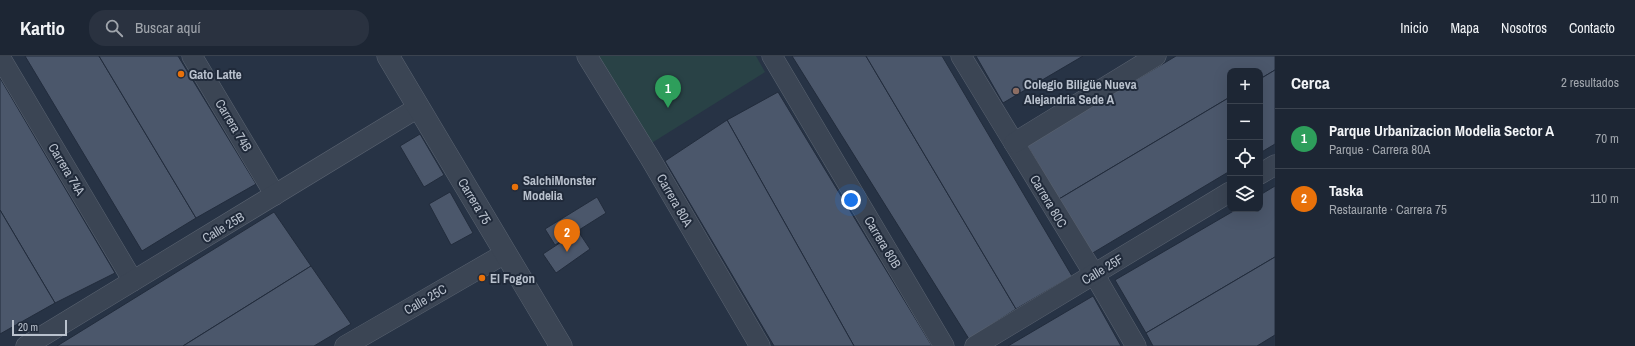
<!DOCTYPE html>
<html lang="es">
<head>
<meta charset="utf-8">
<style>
	body { margin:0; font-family:"Archivo Narrow",sans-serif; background:#2a3240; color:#f1f3f6 }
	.controls { position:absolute; right:12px; top:12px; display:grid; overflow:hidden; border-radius:8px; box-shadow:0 4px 16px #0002 }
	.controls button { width:36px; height:36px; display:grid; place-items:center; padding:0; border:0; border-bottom:1px solid #3b434f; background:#1d2634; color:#f1f3f6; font:20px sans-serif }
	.scale { position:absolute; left:12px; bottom:10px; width:55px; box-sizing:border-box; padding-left:4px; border:2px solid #b9c1cd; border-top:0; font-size:11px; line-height:14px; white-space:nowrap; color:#b9c1cd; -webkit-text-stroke:3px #202a3a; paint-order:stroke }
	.you { position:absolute; left:851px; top:144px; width:14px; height:14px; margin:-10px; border:3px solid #fff; border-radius:50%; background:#1a73e8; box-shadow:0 0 0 6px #1a73e833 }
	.badge { display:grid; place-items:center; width:26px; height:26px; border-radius:50%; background:#8bbbb9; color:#fff; font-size:13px; font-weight:700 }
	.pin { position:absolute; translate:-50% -33px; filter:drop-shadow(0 1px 2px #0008) }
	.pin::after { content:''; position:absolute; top:21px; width:14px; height:12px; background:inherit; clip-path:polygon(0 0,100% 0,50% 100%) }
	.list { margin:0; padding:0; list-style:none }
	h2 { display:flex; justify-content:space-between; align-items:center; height:52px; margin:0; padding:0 16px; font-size:17px }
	h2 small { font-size:13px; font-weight:400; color:#a0a5ac }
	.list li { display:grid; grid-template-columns:26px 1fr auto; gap:12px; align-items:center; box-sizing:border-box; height:60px; padding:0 16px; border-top:1px solid #3b434f }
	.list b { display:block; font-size:15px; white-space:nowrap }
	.list p { margin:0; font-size:13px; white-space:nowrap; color:#a0a5ac }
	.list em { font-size:13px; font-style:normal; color:#a0a5ac }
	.icon { flex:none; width:22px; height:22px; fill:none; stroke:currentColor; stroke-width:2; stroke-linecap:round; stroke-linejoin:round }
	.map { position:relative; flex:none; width:1275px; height:290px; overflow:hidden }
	header { display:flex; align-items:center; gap:24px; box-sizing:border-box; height:56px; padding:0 20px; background:#1d2634; border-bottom:1px solid #3b434f }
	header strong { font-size:19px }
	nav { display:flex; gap:22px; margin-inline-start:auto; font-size:14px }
	.search { width:280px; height:36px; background:#2a3240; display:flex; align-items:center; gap:10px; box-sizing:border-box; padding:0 14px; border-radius:16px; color:#a0a5ac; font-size:15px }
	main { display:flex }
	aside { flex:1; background:#1d2634 }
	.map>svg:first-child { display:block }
	.green { fill:#294246 }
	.building { fill:#4b576b; stroke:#222c3c }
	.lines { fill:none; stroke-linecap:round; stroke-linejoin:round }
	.minor-casing { stroke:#5a6371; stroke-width:21 }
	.tertiary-casing { stroke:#5a6371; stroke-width:23 }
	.minor { stroke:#3b4554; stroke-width:20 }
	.tertiary { stroke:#3b4554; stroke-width:22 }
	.food-dot { fill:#e8710a; stroke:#202a3a; stroke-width:1.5 }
	.education-dot { fill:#8d6e63; stroke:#202a3a; stroke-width:1.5 }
	.labels { text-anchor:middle; stroke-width:4; stroke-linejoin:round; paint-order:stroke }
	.poi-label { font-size:13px; font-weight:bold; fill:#b9c1cd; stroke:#202a3a; text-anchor:start }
	.street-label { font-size:13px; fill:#b9c1cd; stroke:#202a3a }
</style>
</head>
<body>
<header>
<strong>Kartio</strong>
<div class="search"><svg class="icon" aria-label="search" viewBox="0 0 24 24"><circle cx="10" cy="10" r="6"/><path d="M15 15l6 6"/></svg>Buscar aquí</div>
<nav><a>Inicio</a><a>Mapa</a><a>Nosotros</a><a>Contacto</a></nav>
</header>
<main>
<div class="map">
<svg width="1275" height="290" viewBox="0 0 1275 290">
	<rect width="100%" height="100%" fill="#273345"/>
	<path class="green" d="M 597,0 L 756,0 L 765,16 L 650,88 Z"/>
	<g class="building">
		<path d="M 25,0 L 99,0 L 196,162 L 142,195 Z"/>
		<path d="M 99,0 L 178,0 L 256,128 L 196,162 Z"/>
		<path d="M 792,0 L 866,0 L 1016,253 L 969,283 Z"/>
		<path d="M 866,0 L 942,0 L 1072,220 L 1016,253 Z"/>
		<path d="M 976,0 L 1083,0 L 1003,47 Z"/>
		<path d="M 1176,0 L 1275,0 L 1275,14 L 1260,23 L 1260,15 L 1230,15 L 1230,41 L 1059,143 L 1027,89 Z"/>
		<path d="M 1275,14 L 1275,88 L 1260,97 L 1260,23 Z"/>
		<path d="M 0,22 L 115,217 L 55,247 L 0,154 Z"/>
		<path d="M 778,36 L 932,290 L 854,290 L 727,64 Z"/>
		<path d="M 1230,41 L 1230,115 L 1091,198 L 1059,143 Z"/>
		<path d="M 727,64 L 854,290 L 774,290 L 665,105 Z"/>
		<path d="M 420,78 L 444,119 L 424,131 L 400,90 Z"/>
		<path d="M 1275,130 L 1275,201 L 1146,277 L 1115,224 L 1237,153 L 1260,153 L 1260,139 Z"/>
		<path d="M 450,136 L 473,177 L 451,189 L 429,148 Z"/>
		<path d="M 597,141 L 606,157 L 555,189 L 545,173 Z"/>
		<path d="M 0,154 L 55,247 L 0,278 Z"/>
		<path d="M 274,156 L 311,210 L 183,290 L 57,290 Z"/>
		<path d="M 578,175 L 590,193 L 556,217 L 543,198 Z"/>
		<path d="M 1275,201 L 1275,279 L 1257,290 L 1153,290 L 1146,277 Z"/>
		<path d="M 311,210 L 351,268 L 314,290 L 183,290 Z"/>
		<path d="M 1093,240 L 1121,290 L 1008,290 Z"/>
	</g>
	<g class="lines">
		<defs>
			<g id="minor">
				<path d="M 192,0 L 275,139"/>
				<path d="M 587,0 L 650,102 L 760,290"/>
				<path d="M 772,0 L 944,290"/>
				<path d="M 961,0 L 1094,218 L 1136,290"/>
				<path d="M 0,1 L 133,225"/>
				<path d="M 1014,87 L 1156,0"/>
				<path d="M 1260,118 L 1275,109"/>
				<path d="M 26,290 L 419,51"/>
				<path d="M 345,290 L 506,197"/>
				<path d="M 975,290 L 1230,136"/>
			</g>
			<path id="tertiary" d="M 388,0 L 561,290"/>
		</defs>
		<use href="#minor" class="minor-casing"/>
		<use href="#tertiary" class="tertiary-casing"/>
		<use href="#minor" class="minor"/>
		<use href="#tertiary" class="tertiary"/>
	</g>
	<g class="food-dot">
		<circle cx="181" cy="18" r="4"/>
		<circle cx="515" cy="131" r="4"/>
		<circle cx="482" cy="222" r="4"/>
	</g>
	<circle class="education-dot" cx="1016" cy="35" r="4"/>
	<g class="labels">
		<g class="poi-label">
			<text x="189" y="23">Gato Latte</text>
			<text x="1024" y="33">Colegio Biligüe Nueva<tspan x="1024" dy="15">Alejandria Sede A</tspan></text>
			<text x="523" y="129">SalchiMonster<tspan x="523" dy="15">Modelia</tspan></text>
			<text x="490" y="227">El Fogon</text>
		</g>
		<g class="street-label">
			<text transform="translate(234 69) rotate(59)" y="5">Carrera 74B</text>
			<text transform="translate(67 113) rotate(59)" y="5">Carrera 74A</text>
			<text transform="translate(675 144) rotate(60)" y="5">Carrera 80A</text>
			<text transform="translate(475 145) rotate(59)" y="5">Carrera 75</text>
			<text transform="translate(1049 145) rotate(59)" y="5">Carrera 80C</text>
			<text transform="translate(223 171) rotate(-31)" y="5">Calle 25B</text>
			<text transform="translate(883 186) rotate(59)" y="5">Carrera 80B</text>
			<text transform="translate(1102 213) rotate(-31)" y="5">Calle 25F</text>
			<text transform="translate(425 243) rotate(-30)" y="5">Calle 25C</text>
		</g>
	</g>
</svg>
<div class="controls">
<button>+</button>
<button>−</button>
<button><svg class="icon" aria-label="locate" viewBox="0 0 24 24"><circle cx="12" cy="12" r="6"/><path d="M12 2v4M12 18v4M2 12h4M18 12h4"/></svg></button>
<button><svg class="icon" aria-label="layers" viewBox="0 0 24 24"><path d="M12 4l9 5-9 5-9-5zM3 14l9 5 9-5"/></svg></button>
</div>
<div class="scale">20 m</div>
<div class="you"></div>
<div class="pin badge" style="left:668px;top:52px;background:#2e9e5b">1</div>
<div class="pin badge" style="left:567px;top:196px;background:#e8710a">2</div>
</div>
<aside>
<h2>Cerca<small>2 resultados</small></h2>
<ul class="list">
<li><span class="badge" style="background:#2e9e5b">1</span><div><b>Parque Urbanizacion Modelia Sector A</b><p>Parque · Carrera 80A</p></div><em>70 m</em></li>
<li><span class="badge" style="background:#e8710a">2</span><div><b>Taska</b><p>Restaurante · Carrera 75</p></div><em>110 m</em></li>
</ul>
</aside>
</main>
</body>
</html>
